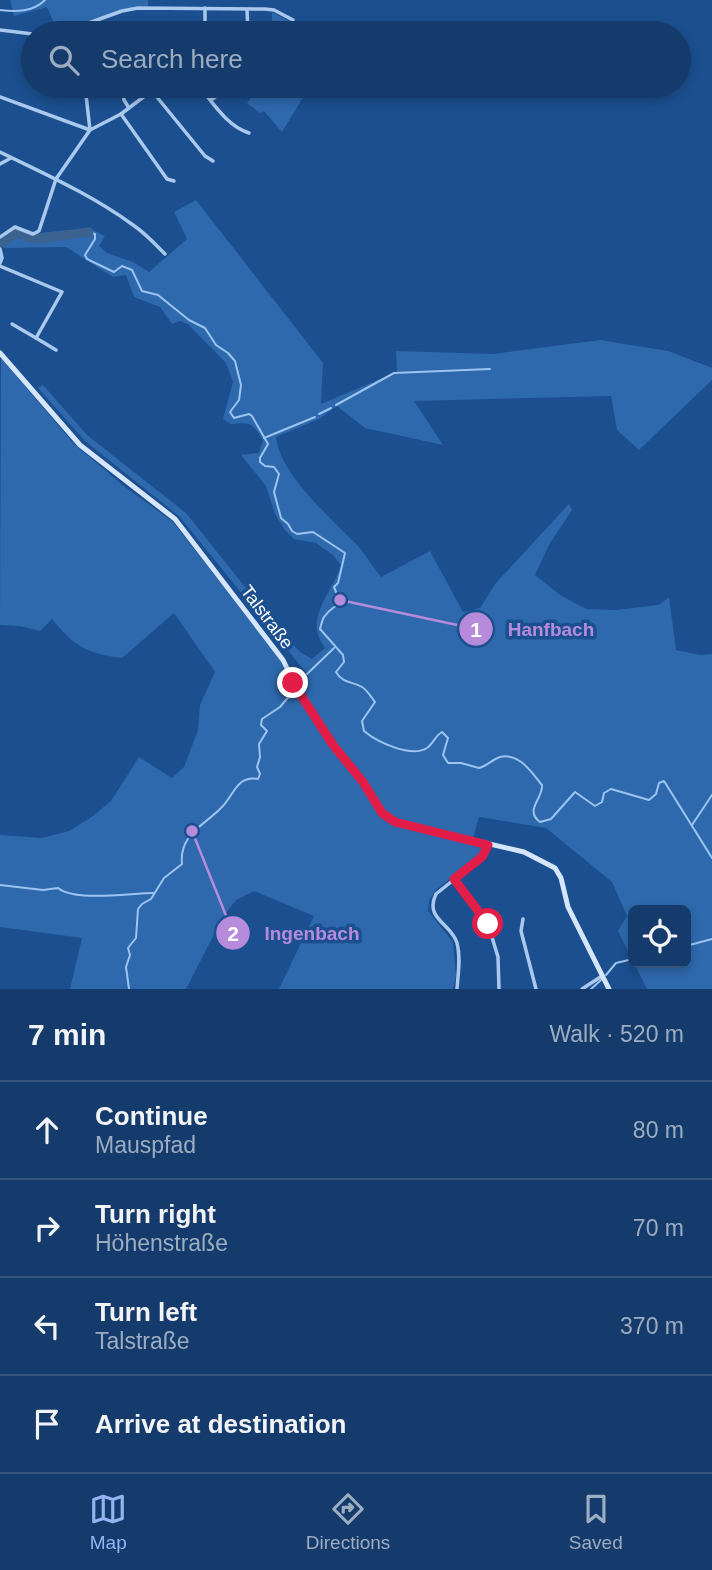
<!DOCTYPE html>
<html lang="en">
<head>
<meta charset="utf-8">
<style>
	body { margin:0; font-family:Arial,sans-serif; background:#214673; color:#f1f3f6 }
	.controls { position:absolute; right:21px; bottom:21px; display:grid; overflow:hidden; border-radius:10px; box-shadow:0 4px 10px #0003 }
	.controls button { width:63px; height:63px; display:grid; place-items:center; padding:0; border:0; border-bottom:2px solid #33557e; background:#143b6b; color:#f1f3f6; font:35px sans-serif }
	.stop { position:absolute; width:21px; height:21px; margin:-16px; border:5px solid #e11d48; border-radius:50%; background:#fff }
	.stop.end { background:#e11d48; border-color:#fff; box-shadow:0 2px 7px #0008 }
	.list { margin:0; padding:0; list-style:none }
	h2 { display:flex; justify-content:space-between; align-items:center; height:91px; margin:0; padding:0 28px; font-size:30px }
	h2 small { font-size:23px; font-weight:400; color:#9dadc1 }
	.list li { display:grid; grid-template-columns:46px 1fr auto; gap:21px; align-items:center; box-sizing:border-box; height:98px; padding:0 28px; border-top:2px solid #33557e }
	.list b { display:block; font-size:26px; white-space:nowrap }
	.list p { margin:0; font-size:23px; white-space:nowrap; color:#9dadc1 }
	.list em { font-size:23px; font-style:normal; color:#9dadc1 }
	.icon { flex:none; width:38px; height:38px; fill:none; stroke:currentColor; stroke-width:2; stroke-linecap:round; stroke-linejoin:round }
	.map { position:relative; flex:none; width:712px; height:989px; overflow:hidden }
	.search { position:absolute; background:#143b6b; box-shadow:0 4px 10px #0003; left:21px; right:21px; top:21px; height:77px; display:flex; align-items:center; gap:18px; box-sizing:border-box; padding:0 24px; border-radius:38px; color:#9dadc1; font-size:26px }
	.sheet { height:483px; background:#143b6b }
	nav { display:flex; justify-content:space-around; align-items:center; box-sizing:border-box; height:98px; border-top:2px solid #33557e; background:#143b6b; font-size:19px; color:#9dadc1 }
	nav a { display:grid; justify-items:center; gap:4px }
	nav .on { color:#95b2f1 }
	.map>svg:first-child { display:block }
	.green { fill:#2e69ad }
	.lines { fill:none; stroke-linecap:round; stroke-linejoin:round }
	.stream { stroke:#9cc4f0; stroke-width:2 }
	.river { stroke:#3c6290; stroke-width:9 }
	.minor { stroke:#a9c9ee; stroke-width:3.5 }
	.secondary { stroke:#d6e6fa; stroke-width:5 }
	.route { stroke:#e11d48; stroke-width:9 }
	.labels { text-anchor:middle; stroke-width:7; stroke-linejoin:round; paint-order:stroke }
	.street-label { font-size:18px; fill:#fff; stroke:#1b4f8f }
	.leader { fill:none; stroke:#b68bdc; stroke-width:2.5 }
	.callout-dot { fill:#b68bdc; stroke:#1b4f8f; stroke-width:2.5 }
	.mark-label { font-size:21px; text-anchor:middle; font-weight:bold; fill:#fff }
	.callout-label { font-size:19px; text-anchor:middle; font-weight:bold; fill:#b68bdc; stroke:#1b4f8f; stroke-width:7; stroke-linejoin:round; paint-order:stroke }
</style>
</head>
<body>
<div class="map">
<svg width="712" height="989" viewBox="0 0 712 989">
	<rect width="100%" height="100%" fill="#1b4f8f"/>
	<g class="green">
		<path d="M 10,0 L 148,0 L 148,6 L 138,6 L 58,33 L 47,7 L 14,16 Z"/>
		<path d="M 272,12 L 289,21 L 344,31 L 272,33 Z"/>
		<path d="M 260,86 L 310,86 L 282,132 L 264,111 L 260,113 L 247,103 Z"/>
		<path d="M 196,200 L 323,363 L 321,404 L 397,372 L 396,351 L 493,354 L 600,340 L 668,351 L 712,368 L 712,380 L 639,450 L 617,430 L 611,396 L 414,401 L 443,445 L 365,428 L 337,406 L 319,419 L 276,437 C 280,475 332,519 358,546 C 366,555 373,567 381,577 L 430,551 L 463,612 L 480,608 L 495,584 L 569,504 L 572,510 L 549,545 L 535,575 L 560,595 L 586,609 L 615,610 L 659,605 L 669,597 L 676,650 L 700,655 L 712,654 L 712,989 L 647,989 L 634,963 L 686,963 L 686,910 L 633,910 L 633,961 L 618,931 L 627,916 L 612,882 L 546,828 L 479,817 L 473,838 L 482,848 L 480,855 L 436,890 L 429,900 L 428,911 L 453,942 L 456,976 L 453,989 L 279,989 L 314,916 L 254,891 L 236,900 L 223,917 L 186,989 L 70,989 L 82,938 L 0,927 L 0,835 L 42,838 L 69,831 L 93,816 L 111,801 L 139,757 L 172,778 L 184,767 L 198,730 L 200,705 L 215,672 L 174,613 L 122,658 C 87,654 74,646 52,619 L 40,631 L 20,626 L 0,625 L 1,358 L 74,444 L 125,487 L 173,522 L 279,658 L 288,680 L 294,688 L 308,675 L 179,516 L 85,441 L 38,388 L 43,385 L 87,435 L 186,513 L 277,627 L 300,652 L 312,659 L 325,648 C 303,618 331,596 341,565 L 333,555 L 316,543 L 294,539 L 285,530 L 275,514 L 266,486 L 241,455 L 259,453 L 263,440 C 252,423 251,422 231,424 L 223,419 L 233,382 L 226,363 L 188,324 L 180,321 L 172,324 L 160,307 L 134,297 L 126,275 L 113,277 L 66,247 L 4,248 L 0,244 L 0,241 L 13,232 L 30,234 L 89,228 L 105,236 L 99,246 L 107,253 L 133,262 L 149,272 L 187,239 L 174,212 Z"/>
	</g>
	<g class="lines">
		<g class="stream">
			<path d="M 0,10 C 16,12 33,12 45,0"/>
			<path d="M 89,232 L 95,234 L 95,239 L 85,255 L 87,259 L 114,272 L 122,266 L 132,270 L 142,291 L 158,295 L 189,320 L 205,328 L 216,345 L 228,353 L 235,361 L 241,385 L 239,400 L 230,412 L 234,418 L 249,414 L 252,416 L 268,444 L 260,458 L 260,462 L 265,466 L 274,467 L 279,474 L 274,492 L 281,518 L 288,524 L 292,531 L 297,534 L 313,532 L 345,553 L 338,583 L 334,587 C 344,611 335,601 324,617 C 322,621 321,625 320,629 L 343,655 L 344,662 L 336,672 C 343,684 352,681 362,687 C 367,690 372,698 375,702 L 362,721 L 364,731 C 377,742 411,758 427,748 C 433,744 435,736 442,732 L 448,738 L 443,755 L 448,763 L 461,763 L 479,768 C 487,766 493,759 500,757 C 519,752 532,773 542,785 C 543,799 524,810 540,822 L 551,819 L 575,792 L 595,806 L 602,802 L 604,793 L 611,789 L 649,800 L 656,794 L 659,783 L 664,781 L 712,858"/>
			<path d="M 336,405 L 394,373 L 490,369"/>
			<path d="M 319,414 L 331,408"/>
			<path d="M 264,438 L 315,417"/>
			<path d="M 307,674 L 334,648"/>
			<path d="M 692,825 L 712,795"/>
			<path d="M 0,885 L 43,890 L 58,888 C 75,902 130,893 153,893"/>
			<path d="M 686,946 L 712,939"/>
			<path d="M 606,975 L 616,963 L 633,959"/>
			<path d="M 129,989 L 126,967 L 130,955 L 128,948 L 136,938 L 138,909 L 142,904 L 151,899 L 164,878 L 182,864 C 179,834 205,825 222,807 C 234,795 237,775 258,779 L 260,774 L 257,767 L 260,757 L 259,744 L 267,731 L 261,725 L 262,719 L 280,707 L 291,694"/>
			<path d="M 591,989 L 601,980"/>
		</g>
		<path class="river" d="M 0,243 L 17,233 L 35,239 L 89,232"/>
		<g class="minor">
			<path d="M 205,8 L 205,33"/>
			<path d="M 247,10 L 248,33"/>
			<path d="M 0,30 L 33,34"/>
			<path d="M 61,33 L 122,11 L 138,8 L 265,9 L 274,10 L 293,20"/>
			<path d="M 122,86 L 124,100 L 129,108"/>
			<path d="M 199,86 C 213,103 227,126 249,133"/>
			<path d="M 152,91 L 205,156 L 213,161"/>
			<path d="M 0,97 L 90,130 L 85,86"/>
			<path d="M 211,100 L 230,86"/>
			<path d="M 121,114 L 167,179 L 174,181"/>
			<path d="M 0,152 C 45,174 92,195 133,225 C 145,233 155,244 165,254"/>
			<path d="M 0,164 L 11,158"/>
			<path d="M 0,237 L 15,227 L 33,234 L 39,231 L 56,179 L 90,130 L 121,114 L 158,86"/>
			<path d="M 0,249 L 2,258 L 0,263"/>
			<path d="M 0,266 L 62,292 L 36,338 L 56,350"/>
			<path d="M 12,324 L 36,338"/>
			<path d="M 454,879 L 488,924 L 498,957 L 499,989"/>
			<path d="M 523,919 L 521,931 L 536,989"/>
			<path d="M 457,989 C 458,974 461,958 457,943 C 451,923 424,919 436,894 L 482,857 L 488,845"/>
			<path d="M 582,989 L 602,976"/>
		</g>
		<path class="secondary" d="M 0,353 L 80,445 L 175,519 L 283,660 L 294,683 L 333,745 L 363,782 L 382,813 L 395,822 L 524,852 L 555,868 L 561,878 L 568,907 L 609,989"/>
	</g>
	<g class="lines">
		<path class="route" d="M 293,683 L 333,745 L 363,782 L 382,813 L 395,822 L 488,845 L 482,857 L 454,879 L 488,924"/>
	</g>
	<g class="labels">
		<g class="street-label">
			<text transform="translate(267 617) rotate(53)" y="6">Talstraße</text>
		</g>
	</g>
	<path class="leader" d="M340 600L476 629M192 831L233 933"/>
	<g class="callout-dot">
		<circle cx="340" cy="600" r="7"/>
		<circle cx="192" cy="831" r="7"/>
		<circle cx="476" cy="629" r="18"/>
		<circle cx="233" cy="933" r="18"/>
	</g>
	<g class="mark-label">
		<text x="476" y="637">1</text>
		<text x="233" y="941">2</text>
	</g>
	<g class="callout-label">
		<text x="551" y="636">Hanfbach</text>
		<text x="312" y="940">Ingenbach</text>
	</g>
</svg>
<div class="controls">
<button><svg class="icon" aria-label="locate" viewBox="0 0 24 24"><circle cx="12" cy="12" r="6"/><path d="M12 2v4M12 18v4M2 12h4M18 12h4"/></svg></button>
</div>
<div class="stop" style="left:488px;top:924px"></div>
<div class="stop end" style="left:293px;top:683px"></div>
<div class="search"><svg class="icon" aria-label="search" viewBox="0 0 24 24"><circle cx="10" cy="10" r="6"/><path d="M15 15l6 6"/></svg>Search here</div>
</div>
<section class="sheet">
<h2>7 min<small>Walk · 520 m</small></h2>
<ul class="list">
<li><svg class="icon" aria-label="ahead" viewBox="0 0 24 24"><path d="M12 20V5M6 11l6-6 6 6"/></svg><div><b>Continue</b><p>Mauspfad</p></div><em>80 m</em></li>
<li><svg class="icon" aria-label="right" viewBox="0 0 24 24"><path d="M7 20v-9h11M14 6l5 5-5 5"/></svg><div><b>Turn right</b><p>Höhenstraße</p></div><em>70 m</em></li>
<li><svg class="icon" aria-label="left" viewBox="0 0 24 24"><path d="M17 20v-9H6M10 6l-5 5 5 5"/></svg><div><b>Turn left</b><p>Talstraße</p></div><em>370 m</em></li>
<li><svg class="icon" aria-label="arrive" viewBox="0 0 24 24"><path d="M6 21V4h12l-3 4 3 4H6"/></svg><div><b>Arrive at destination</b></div></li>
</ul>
</section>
<nav>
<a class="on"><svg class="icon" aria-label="map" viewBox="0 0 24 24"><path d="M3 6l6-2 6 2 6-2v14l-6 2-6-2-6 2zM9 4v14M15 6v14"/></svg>Map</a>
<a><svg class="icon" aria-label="directions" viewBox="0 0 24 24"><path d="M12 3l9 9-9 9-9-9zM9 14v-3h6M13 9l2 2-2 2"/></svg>Directions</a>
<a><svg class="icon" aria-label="saved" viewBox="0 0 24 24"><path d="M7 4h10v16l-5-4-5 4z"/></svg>Saved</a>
</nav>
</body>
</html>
